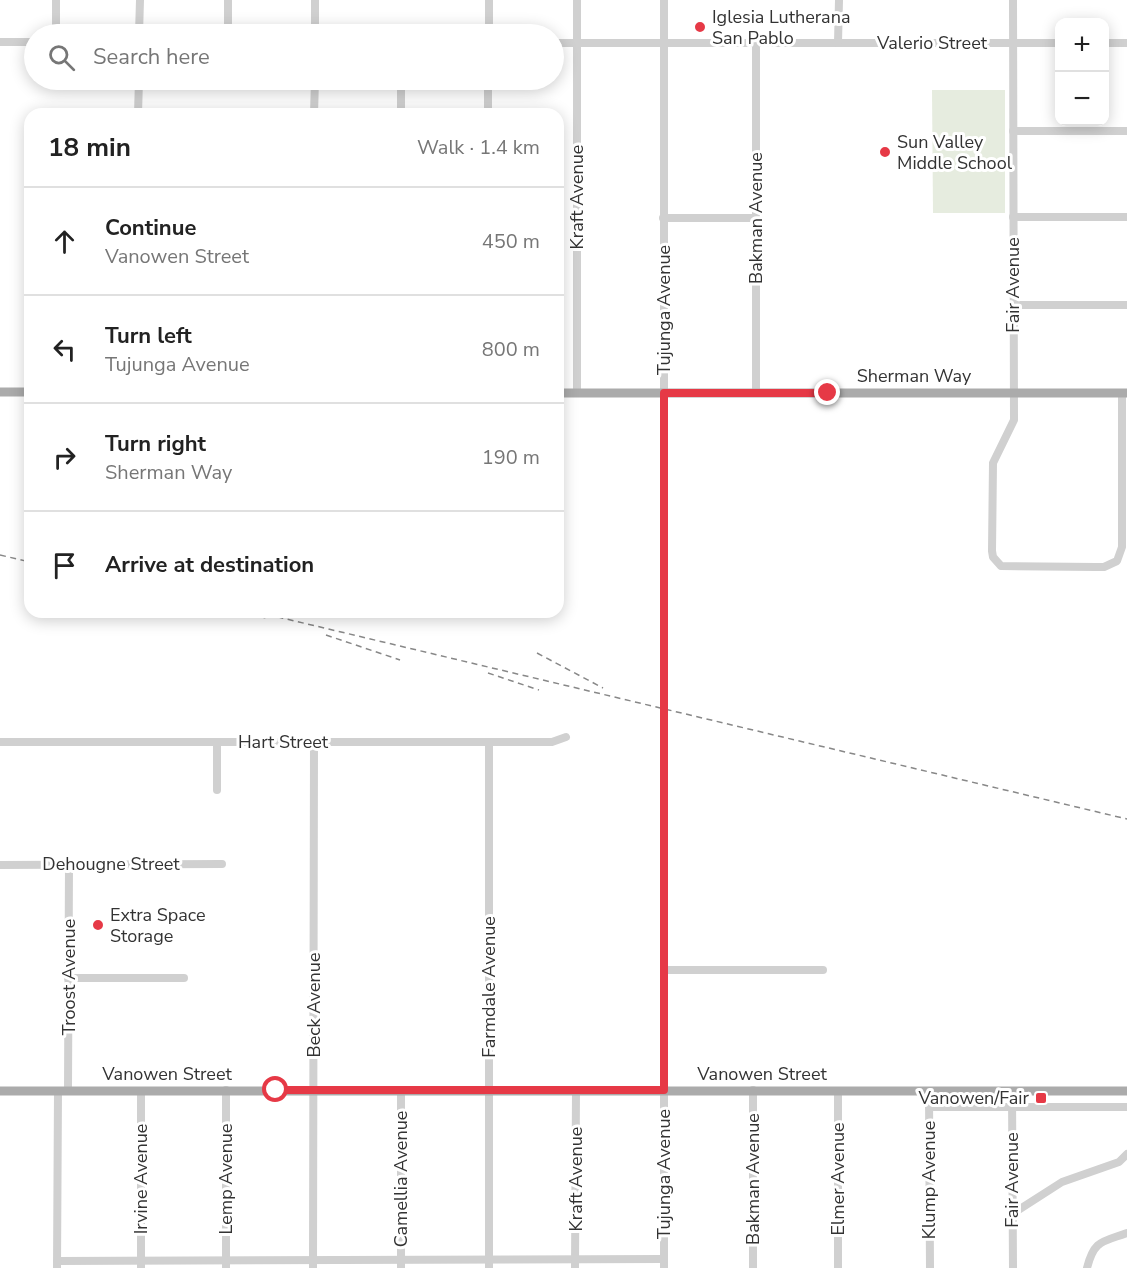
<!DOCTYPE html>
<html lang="en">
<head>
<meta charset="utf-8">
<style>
	body { margin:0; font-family:"Nunito Sans",sans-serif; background:#f6f6f6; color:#222 }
	.controls { position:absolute; right:18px; top:18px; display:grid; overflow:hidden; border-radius:12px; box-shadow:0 3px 15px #0003 }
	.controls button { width:54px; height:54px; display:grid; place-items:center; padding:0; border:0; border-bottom:2px solid #e0e0e0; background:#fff; color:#222; font:30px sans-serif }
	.stop { position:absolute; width:18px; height:18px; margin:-14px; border:4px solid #e63946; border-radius:50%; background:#fff }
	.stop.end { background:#e63946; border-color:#fff; box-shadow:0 2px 6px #0008 }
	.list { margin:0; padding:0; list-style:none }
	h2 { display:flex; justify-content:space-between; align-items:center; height:78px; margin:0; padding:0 24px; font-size:26px }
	h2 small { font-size:20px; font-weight:400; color:#767676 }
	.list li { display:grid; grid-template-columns:39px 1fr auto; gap:18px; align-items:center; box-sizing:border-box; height:108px; padding:0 24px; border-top:2px solid #e0e0e0 }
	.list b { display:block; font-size:22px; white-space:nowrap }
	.list p { margin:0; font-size:20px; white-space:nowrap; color:#767676 }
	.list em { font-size:20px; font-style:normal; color:#767676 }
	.icon { flex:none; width:33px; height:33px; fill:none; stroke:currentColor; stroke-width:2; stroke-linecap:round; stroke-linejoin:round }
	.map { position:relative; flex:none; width:1127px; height:1268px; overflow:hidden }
	.search { position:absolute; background:#fff; box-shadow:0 3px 15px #0003; left:24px; top:24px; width:540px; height:66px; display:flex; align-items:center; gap:15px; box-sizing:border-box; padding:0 21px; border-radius:33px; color:#767676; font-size:22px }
	.panel { position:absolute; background:#fff; box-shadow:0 3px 15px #0003; left:24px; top:108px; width:540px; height:510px; border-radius:18px }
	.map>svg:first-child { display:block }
	.green { fill:#e6ecdf }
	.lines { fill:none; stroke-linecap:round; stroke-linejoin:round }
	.minor { stroke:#d0d0d0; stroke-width:8 }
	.major { stroke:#ababab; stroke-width:9 }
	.rail { stroke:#888; stroke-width:1.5; stroke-dasharray:6 4.5; stroke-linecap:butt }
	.route { stroke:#e63946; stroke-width:8 }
	.poi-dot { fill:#e63946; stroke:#fff; stroke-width:2 }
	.labels { text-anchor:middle; stroke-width:6; stroke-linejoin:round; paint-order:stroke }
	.poi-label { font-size:18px; fill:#333; stroke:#fff; text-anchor:start }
	.street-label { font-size:18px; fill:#333; stroke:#fff }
</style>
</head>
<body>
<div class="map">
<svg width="1127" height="1268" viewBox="0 0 1127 1268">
	<rect width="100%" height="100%" fill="#fff"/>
	<path class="green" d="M 932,90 L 1005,90 L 1005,213 L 933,213 Z"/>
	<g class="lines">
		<g class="minor">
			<path d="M 664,0 L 664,1268"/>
			<path d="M 1013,0 L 1014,420 L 993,463 L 992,551 L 993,557 L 1001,566 L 1096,567 L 1104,567 L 1117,561 L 1122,547 L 1122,393"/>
			<path d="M 56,34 L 56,0"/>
			<path d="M 139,34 L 140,0"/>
			<path d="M 228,34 L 228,0"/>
			<path d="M 315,34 L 315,0"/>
			<path d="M 489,34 L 489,0"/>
			<path d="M 0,42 L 34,42"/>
			<path d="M 554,43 L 1060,43"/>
			<path d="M 756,43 L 756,393"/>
			<path d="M 838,43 L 839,0"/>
			<path d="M 1104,43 L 1127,43"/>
			<path d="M 138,114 L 139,80"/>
			<path d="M 314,114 L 315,80"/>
			<path d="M 401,114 L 401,80"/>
			<path d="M 488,114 L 488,80"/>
			<path d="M 1013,131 L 1127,131"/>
			<path d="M 1013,217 L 1127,217"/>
			<path d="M 663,218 L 756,218"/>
			<path d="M 1013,305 L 1127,305"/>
			<path d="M 577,393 L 577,0"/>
			<path d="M 0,742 L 552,742 L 566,737"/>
			<path d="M 217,790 L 217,743"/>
			<path d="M 0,865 L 222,864"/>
			<path d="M 664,970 L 823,970"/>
			<path d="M 68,978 L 184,978"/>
			<path d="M 226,1090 L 226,1268"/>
			<path d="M 401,1090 L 401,1268"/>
			<path d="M 68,1091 L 69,864"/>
			<path d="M 141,1091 L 141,1268"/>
			<path d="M 838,1091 L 838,1268"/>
			<path d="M 1012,1091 L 1013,1268"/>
			<path d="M 929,1092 L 930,1268"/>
			<path d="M 929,1107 L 1127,1107"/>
			<path d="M 1012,1214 L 1062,1182 L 1119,1162 L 1127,1154"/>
			<path d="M 57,1261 L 664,1259"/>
			<path d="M 57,1268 L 58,1091"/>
			<path d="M 313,1268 L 314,742"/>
			<path d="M 489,1268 L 489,742"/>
			<path d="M 575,1268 L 576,1090"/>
			<path d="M 753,1268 L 753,1090"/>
			<path d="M 1087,1268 C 1094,1240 1102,1242 1127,1233"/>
		</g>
		<g class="major">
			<path d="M 0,392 L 30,392"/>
			<path d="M 558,393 L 1127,393"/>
			<path d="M 0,1091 L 1127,1091"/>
		</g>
		<g class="rail">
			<path d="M 0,555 L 30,562"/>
			<path d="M 239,612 L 266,618"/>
			<path d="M 257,612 L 1127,819"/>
			<path d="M 326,635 L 400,660"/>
			<path d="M 537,653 L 603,688"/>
			<path d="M 488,673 L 539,690"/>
		</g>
	</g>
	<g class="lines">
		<path class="route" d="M 276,1090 L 664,1090 L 664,393 L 828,393"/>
	</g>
	<g class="poi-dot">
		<circle cx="700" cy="27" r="6"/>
		<circle cx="885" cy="152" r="6"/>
		<circle cx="98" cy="925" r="6"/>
		<rect x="1035" y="1092" width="12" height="12" rx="3"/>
	</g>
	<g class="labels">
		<g class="poi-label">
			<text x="712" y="23">Iglesia Lutherana<tspan x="712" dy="21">San Pablo</tspan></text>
			<text x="897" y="148">Sun Valley<tspan x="897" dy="21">Middle School</tspan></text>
			<text x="110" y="921">Extra Space<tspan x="110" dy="21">Storage</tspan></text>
			<text x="1029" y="1104" text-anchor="end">Vanowen/Fair</text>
		</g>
		<g class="street-label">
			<text x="932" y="49">Valerio Street</text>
			<text transform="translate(577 197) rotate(-90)" y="6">Kraft Avenue</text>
			<text transform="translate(756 218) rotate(-90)" y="6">Bakman Avenue</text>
			<text transform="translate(1013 285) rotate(-90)" y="6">Fair Avenue</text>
			<text transform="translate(664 310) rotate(-90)" y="6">Tujunga Avenue</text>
			<text x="914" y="382">Sherman Way</text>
			<text x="283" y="748">Hart Street</text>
			<text x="111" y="870">Dehougne Street</text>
			<text transform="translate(69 977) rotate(-90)" y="6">Troost Avenue</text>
			<text transform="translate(489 987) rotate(-90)" y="6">Farmdale Avenue</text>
			<text transform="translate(314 1005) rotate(-90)" y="6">Beck Avenue</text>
			<text x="167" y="1080">Vanowen Street</text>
			<text x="762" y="1080">Vanowen Street</text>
			<text transform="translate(664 1174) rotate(-90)" y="6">Tujunga Avenue</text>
			<text transform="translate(141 1179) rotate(-90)" y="6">Irvine Avenue</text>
			<text transform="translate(226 1179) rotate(-90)" y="6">Lemp Avenue</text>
			<text transform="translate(401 1179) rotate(-90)" y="6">Camellia Avenue</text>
			<text transform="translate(576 1179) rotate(-90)" y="6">Kraft Avenue</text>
			<text transform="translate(753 1179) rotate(-90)" y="6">Bakman Avenue</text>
			<text transform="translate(838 1179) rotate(-90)" y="6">Elmer Avenue</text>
			<text transform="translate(929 1180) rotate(-90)" y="6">Klump Avenue</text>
			<text transform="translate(1012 1180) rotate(-90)" y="6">Fair Avenue</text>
		</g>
	</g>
</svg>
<div class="controls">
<button>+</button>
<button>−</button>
</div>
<div class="stop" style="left:276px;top:1090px"></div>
<div class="stop end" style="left:828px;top:393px"></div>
<div class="search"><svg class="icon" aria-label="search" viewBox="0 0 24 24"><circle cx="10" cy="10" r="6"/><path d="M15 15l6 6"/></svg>Search here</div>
<section class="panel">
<h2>18 min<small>Walk · 1.4 km</small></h2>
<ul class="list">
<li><svg class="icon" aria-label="ahead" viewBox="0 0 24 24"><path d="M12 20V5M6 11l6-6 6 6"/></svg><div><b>Continue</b><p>Vanowen Street</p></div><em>450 m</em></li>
<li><svg class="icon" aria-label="left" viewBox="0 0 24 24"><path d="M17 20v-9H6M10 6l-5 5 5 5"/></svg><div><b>Turn left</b><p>Tujunga Avenue</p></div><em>800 m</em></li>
<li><svg class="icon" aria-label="right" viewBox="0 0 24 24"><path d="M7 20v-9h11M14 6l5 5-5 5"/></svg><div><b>Turn right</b><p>Sherman Way</p></div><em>190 m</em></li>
<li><svg class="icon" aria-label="arrive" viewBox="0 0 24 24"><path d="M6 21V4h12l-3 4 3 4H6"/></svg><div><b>Arrive at destination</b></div></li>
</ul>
</section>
</div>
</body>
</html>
